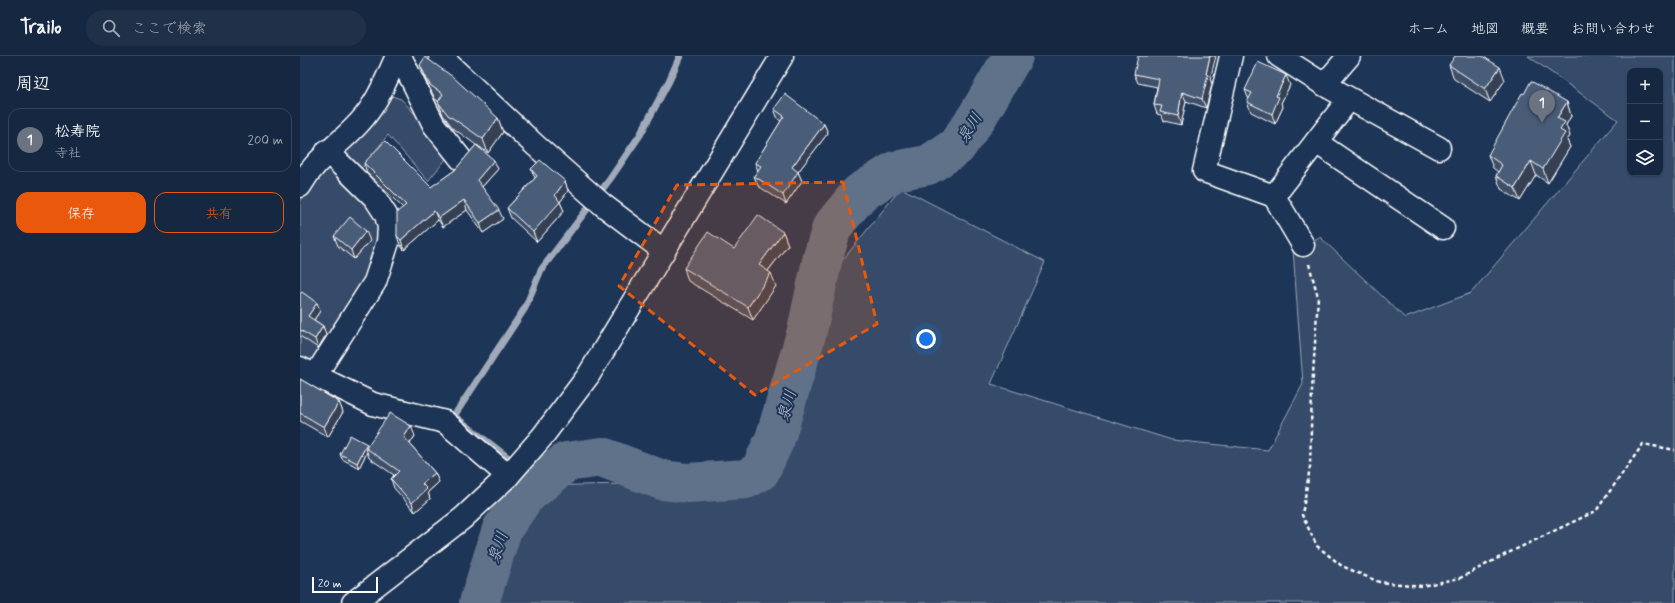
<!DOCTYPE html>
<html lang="ja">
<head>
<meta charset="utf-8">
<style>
	body { margin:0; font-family:Mynerve,"Klee One",sans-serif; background:#1f3048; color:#f1f3f6 }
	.controls { position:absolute; right:12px; top:12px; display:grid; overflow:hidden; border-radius:8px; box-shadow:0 1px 3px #0004 }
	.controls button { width:36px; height:36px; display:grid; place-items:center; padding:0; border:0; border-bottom:1px solid #35445a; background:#162841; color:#f1f3f6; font:20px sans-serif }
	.scale { position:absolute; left:12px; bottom:10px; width:66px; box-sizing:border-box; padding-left:4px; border:2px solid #fff; border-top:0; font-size:11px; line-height:14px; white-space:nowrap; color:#fff; -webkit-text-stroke:3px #1d3557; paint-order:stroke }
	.you { position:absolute; left:626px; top:283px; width:14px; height:14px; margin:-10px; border:3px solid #fff; border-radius:50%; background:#1a73e8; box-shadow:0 0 0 6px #1a73e833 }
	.badge { display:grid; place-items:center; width:26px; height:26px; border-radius:50%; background:#ea580c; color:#fff; font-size:13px; font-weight:700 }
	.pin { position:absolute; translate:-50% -33px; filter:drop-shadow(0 1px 2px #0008) }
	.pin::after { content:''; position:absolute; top:21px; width:14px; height:12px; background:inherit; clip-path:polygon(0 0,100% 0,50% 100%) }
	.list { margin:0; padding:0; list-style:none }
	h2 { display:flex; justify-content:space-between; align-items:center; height:52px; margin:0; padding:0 16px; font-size:17px }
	h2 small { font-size:13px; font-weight:400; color:#9ea6b1 }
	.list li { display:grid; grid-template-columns:26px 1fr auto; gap:12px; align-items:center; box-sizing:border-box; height:64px; margin:0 8px 8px; padding:0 8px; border:1px solid #35445a; border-radius:12px }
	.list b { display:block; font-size:15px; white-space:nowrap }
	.list p { margin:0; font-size:13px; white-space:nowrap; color:#9ea6b1 }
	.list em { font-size:13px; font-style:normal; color:#9ea6b1 }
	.actions { display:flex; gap:8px; padding:12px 16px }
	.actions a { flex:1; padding:9px 0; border:1px solid #ea580c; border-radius:12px; text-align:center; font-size:14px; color:#ea580c }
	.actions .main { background:#ea580c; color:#fff }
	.icon { flex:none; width:22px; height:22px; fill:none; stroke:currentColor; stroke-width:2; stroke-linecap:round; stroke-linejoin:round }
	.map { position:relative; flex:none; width:1375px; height:547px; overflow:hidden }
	header { display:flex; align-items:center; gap:24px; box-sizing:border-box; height:56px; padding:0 20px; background:#162841; border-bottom:1px solid #35445a }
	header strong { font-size:19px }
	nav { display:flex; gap:22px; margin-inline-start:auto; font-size:14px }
	.search { width:280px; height:36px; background:#1f3048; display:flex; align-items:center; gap:10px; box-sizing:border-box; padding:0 14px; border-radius:22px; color:#9ea6b1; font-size:15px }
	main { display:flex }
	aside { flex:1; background:#162841 }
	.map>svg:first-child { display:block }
	.green { fill:#364b69; stroke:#9aa5b4; fill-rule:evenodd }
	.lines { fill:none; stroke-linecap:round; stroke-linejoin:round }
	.stream { stroke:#a0aab8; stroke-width:7 }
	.river { stroke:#617289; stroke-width:40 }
	.minor-casing { stroke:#fff; stroke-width:25 }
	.path { stroke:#fff; stroke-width:2.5; stroke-dasharray:4 3; stroke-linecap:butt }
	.minor { stroke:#1d3557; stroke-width:22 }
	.wall { fill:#405068; stroke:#fff }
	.shaded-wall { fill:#344155; stroke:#fff }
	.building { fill:#4a5d79; stroke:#fff }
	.marked { fill:#e8590c; fill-opacity:0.2; stroke:#e8590c; stroke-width:3; stroke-dasharray:8 5; stroke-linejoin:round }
	.labels { text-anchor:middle; stroke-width:4; stroke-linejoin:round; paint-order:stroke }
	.water-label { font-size:16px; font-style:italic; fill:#b8c0ca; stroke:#1d3557 }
</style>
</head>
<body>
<header>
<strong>Trailo</strong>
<div class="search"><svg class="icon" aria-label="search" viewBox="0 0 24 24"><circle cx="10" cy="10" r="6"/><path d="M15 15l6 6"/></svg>ここで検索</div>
<nav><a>ホーム</a><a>地図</a><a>概要</a><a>お問い合わせ</a></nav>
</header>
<main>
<aside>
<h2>周辺<small></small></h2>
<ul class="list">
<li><span class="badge" style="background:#6b7280">1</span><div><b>松寿院</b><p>寺社</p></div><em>200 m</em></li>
</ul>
<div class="actions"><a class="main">保存</a><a>共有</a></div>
</aside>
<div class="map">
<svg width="1375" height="547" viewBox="0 0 1375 547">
	<rect width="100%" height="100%" fill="#1d3557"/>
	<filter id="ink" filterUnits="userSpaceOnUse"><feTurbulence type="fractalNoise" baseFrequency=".025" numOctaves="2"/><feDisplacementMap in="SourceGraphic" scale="8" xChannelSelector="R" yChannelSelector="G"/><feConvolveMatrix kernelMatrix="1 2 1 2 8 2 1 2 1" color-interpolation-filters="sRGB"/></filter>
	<g filter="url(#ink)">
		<g class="green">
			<path d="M 1228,0 L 1375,0 L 1375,547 L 177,547 L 190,488 L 235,430 L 460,425 L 494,339 L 537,211 L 601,132 L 745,206 L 691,328 L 872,384 L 968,394 L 1003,328 L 993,194 L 1020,181 L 1105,262 L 1171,237 L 1318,64 ZM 1330,15 L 1360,15 L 1360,117 L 1330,117 Z"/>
			<path d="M 80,36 L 101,43 L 151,97 L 128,125 L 88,79 L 60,114 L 81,168 L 71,213 L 33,297 L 0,316 L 0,117 Z"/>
		</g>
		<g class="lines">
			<path class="stream" d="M 240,426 L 154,360 L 225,252 L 241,214 L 310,123 L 340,79 L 369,25 L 380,0"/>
			<path class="river" d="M 179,547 L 202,473 L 225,440 L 266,406 L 302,401 L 362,424 L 388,427 L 446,423 L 460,415 L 475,383 L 507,275 L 522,205 L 532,171 L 560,137 L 595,115 L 628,109 L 656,91 L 677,61 L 713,0"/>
			<defs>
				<g id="minor">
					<path d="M 100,0 L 134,69 L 161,103"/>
					<path d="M 140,0 L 235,89 L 303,149 L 364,195"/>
					<path d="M 931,0 L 904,115 L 974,140"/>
					<path d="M 979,0 L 1023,28 L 1031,21 L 1049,0"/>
					<path d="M 1023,28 L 1139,92"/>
					<path d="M 1016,86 L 1143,172"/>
					<path d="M 0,130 C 16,102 38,90 59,67 C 77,48 86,24 97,0"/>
					<path d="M 1003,189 L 974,140 L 1049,43"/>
					<path d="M 0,312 L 73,348 L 145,366 L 208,420"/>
					<path d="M 15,320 L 75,226 L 88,186 L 89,171 L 86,159 L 75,142 L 27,95"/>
					<path d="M 53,547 L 163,462 L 208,420 L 242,381 L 288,320 L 482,0"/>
				</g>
			</defs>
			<use href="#minor" class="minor-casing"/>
			<path class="path" d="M 1009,208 L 1018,241 L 1012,334 L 1010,411 L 1002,459 L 1017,490 L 1042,510 L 1079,526 L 1122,530 L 1160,522 L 1208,497 L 1296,455 L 1343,388 L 1375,394"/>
			<use href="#minor" class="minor"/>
		</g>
		<g class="wall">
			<path d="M 1186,2 L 1205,24 L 1190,46 L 1154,23 L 1149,9 Z"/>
			<path d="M 120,9 L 198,62 L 203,76 L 188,97 L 177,89 L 198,113 L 182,131 L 203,163 L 183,177 L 167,154 L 143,171 L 138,164 L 104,194 L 100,189 L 97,180 L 103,152 L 67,117 L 64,107 L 131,131 L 155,114 L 176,89 L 153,72 L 143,59 L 138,45 L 135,43 L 125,22 Z"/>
			<path d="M 834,18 L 910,23 L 912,28 L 906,52 L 886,45 L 881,69 L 864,65 L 861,59 L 857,58 L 854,49 L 857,31 L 838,27 Z"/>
			<path d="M 990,29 L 981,47 L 983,51 L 975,68 L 951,56 L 947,46 L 949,44 L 945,34 Z"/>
			<path d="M 1267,46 L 1271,60 L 1266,69 L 1270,80 L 1267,84 L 1270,91 L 1248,127 L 1236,119 L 1220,145 L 1201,133 L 1196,120 L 1198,116 L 1193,112 L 1188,99 Z"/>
			<path d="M 474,53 L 524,68 L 528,77 L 498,116 L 502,125 L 486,148 L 458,130 L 454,120 L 458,115 L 455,107 L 481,65 L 478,63 Z"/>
			<path d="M 231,113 L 265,125 L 268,135 L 260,146 L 264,155 L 237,186 L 211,162 L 207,152 L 235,122 Z"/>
			<path d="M 483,176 L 488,189 L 468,215 L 476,230 L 453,264 L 388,225 L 384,212 L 434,193 Z"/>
			<path d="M 34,180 L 70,185 L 54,203 L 38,190 Z"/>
			<path d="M 0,238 L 17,247 L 20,255 L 14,264 L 23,270 L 26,279 L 18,292 L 0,280 Z"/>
			<path d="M 0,323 L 39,346 L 43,356 L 28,381 L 0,365 Z"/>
			<path d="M 115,380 L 110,388 L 135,417 L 139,426 L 128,436 L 130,443 L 115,456 L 94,432 L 91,423 L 94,419 L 69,402 L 67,396 L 59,412 L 42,403 L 40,398 L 67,388 L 67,389 Z"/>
		</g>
		<g class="shaded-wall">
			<path d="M 910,0 L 916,0 L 910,23 L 912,28 L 906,52 L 902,43 L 906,18 Z"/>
			<path d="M 1200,11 L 1205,24 L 1190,46 L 1185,33 Z"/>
			<path d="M 986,19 L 990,29 L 981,47 L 983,51 L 975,68 L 972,58 L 976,40 Z"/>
			<path d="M 882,36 L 886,45 L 881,69 L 878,60 Z"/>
			<path d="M 1267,46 L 1271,60 L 1266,69 L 1270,80 L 1267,84 L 1270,91 L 1248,127 L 1243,113 L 1260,74 L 1257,62 Z"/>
			<path d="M 198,62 L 203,76 L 188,97 L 183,83 Z"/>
			<path d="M 524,68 L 528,77 L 498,116 L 502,125 L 486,148 L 483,139 L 492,111 Z"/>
			<path d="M 194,104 L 198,113 L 180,133 L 177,124 Z"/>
			<path d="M 1231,105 L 1236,119 L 1220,145 L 1215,132 Z"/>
			<path d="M 265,125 L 268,135 L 260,146 L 264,155 L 237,186 L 233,176 L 255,139 Z"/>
			<path d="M 164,144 L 167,154 L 143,171 L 139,162 Z"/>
			<path d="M 199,154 L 203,163 L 183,177 L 180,167 Z"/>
			<path d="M 134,155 L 138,164 L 104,194 L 101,184 Z"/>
			<path d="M 66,175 L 70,185 L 54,203 L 51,194 Z"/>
			<path d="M 483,176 L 488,189 L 463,221 L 459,209 Z"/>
			<path d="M 471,217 L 476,230 L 453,264 L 448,251 Z"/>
			<path d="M 17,247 L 20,255 L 11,268 L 8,260 Z"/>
			<path d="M 23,270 L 26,279 L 18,292 L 15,283 Z"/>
			<path d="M 39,346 L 43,356 L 28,381 L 24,371 Z"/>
			<path d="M 111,370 L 115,380 L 107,391 L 104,381 Z"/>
			<path d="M 67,388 L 69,393 L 66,392 L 67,396 L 59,412 L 57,407 Z"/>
			<path d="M 135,417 L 139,426 L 128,436 L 130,443 L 115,456 L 112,447 L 122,428 Z"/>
		</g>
		<g class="building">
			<path d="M 838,0 L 910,0 L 906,18 L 908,19 L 902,43 L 882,36 L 878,60 L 860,56 L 862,50 L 854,49 L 859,23 L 834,18 Z"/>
			<path d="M 1155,0 L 1182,0 L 1200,11 L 1185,33 L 1149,9 Z"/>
			<path d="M 125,1 L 153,21 L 198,62 L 183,83 L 148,59 L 138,46 L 143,38 L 130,29 L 120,9 Z"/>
			<path d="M 958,6 L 986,19 L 976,40 L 979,41 L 972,58 L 947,46 L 952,37 L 945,34 Z"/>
			<path d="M 1231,25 L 1267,46 L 1257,62 L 1265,66 L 1260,74 L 1265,77 L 1243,113 L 1231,105 L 1215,132 L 1196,120 L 1202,109 L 1188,99 L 1222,37 L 1224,38 Z"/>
			<path d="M 485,38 L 524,68 L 492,111 L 498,116 L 483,139 L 454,120 L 461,110 L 455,107 L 484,60 L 474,53 Z"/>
			<path d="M 85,85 L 131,131 L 155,114 L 176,89 L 194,104 L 177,124 L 199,154 L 180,167 L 164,144 L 139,162 L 134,155 L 101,184 L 97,180 L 97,156 L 106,149 L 64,107 Z"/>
			<path d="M 240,104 L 265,125 L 255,139 L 260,146 L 233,176 L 207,152 L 237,120 L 231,113 Z"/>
			<path d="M 458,159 L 483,176 L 459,209 L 471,217 L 448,251 L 384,212 L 408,176 L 434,193 Z"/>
			<path d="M 50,161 L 66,175 L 51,194 L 34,180 Z"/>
			<path d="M 2,236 L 17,247 L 8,260 L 23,270 L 15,283 L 0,274 L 0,238 Z"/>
			<path d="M 0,323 L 39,346 L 24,371 L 0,357 Z"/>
			<path d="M 90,357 L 111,370 L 104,381 L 135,417 L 122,428 L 127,433 L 112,447 L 91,423 L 99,415 L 66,392 Z"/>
			<path d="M 50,379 L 67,388 L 57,407 L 40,398 Z"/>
		</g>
	</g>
	<path class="marked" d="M 543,126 L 577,268 L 455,339 L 319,230 L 377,129 Z"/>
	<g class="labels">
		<g class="water-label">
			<text transform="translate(669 71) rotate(-58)" y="6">泉川</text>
			<text transform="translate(486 349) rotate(-74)" y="6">泉川</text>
			<text transform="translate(197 491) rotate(-71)" y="6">泉川</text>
		</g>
	</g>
</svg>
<div class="controls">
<button>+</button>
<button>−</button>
<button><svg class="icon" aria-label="layers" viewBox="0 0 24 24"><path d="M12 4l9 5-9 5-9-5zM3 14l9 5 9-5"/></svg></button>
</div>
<div class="scale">20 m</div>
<div class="you"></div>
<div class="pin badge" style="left:1242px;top:67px;background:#6b7280">1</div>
</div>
</main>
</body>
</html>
